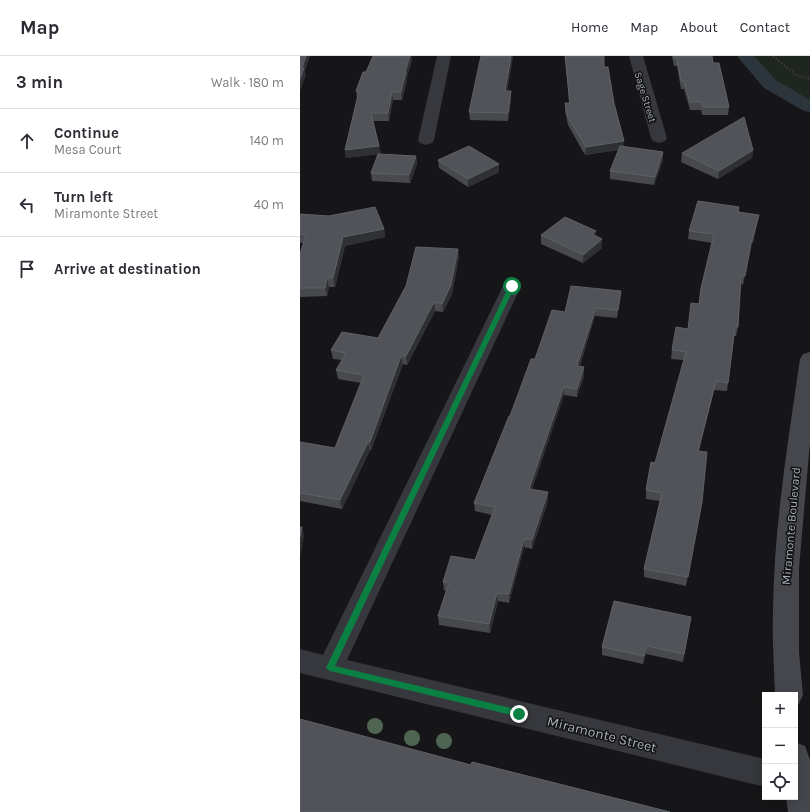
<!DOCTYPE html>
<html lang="en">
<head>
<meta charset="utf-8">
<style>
	body { margin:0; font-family:Karla,sans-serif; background:#f7f7f7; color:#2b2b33 }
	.controls { position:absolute; right:12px; bottom:12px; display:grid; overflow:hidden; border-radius:0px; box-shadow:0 2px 10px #0003 }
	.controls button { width:36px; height:36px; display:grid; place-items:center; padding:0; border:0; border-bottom:1px solid #e1e1e2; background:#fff; color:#2b2b33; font:20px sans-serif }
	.stop { position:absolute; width:12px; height:12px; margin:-9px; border:3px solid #0b8043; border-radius:50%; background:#fff }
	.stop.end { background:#0b8043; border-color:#fff; box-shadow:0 1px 4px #0008 }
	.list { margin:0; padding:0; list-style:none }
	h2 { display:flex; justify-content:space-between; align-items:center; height:52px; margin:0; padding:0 16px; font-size:17px }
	h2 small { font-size:13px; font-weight:400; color:#7c7c81 }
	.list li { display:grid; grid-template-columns:26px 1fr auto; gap:12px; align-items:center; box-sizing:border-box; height:64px; padding:0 16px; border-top:1px solid #e1e1e2 }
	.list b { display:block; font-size:15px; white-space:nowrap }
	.list p { margin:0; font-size:13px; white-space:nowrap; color:#7c7c81 }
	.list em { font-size:13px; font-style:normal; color:#7c7c81 }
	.icon { flex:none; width:22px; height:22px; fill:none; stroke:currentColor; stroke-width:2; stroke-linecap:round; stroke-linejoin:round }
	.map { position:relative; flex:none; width:510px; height:756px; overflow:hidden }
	header { display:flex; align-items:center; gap:24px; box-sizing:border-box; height:56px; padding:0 20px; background:#fff; border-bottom:1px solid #e1e1e2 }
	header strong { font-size:19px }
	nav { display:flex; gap:22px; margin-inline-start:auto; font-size:14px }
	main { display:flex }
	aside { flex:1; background:#fff }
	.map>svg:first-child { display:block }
	.green { fill:#1e261f }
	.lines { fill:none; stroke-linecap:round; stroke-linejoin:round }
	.canal { fill:#2c353c; fill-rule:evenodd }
	.path { stroke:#3d3f44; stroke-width:2; stroke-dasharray:1.5 2; stroke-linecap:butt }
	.street { fill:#37383d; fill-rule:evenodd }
	.secondary { fill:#45474d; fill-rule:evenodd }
	.tree { fill:#506452 }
	.wall { fill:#47494d }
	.shaded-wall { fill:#2f3033 }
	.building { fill:#525359; stroke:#5f6168 }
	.route { fill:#0b8043 }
	.labels { text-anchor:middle; stroke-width:3; stroke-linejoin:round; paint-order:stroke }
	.far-street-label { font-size:10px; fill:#a8adb8; stroke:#111113 }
	.street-label { font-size:12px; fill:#a8adb8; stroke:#111113 }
	.near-street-label { font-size:14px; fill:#a8adb8; stroke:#111113 }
</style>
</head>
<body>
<header>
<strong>Map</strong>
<nav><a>Home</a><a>Map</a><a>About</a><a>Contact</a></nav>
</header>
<main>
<aside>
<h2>3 min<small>Walk · 180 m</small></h2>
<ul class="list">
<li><svg class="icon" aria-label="ahead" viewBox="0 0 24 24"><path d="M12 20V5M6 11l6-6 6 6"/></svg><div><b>Continue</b><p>Mesa Court</p></div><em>140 m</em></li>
<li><svg class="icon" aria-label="left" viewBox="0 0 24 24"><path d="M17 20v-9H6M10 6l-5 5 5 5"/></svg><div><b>Turn left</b><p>Miramonte Street</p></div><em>40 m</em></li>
<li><svg class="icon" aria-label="arrive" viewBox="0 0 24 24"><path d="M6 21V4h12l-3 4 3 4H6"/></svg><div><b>Arrive at destination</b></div></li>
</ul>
</aside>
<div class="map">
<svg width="510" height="756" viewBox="0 0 510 756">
	<rect width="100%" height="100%" fill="#161618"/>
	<path class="green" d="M 437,0 L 510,0 L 510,55 C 477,39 460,29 437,0 Z"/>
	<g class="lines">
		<path class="canal" d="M 437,0 L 454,0 L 476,24 L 510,44 L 510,56 L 504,55 L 464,32 Z"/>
		<path class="path" d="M 473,0 L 496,19 L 510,23"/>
		<g class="street">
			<path d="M 137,0 L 151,0 L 134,84 L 132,87 L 126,89 L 120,87 L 118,84 Z"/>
			<path d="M 329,0 L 343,0 L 367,82 L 365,85 L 359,87 L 353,85 L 351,82 Z"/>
			<path d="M 212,224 L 219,226 L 221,230 L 47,604 L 465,703 L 465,731 L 0,617 L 0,593 L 23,599 L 203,230 L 205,226 Z"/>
		</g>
		<g class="secondary">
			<path d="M 510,296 L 510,386 L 499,512 L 499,596 L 503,639 L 499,648 L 495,649 L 495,639 L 475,639 C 474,611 472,582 473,554 C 474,470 488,386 500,303 L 503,298 Z"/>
			<path d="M 495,686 L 505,690 L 510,704 L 510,756 L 488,756 L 486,741 L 495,741 Z"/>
		</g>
	</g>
	<g class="tree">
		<circle cx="75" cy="670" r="8"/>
		<circle cx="112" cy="682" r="8"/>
		<circle cx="144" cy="685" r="8"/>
	</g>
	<g class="wall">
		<path d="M 213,0 L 207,35 L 211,43 L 208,65 L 170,64 L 169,56 Z"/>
		<path d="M 265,0 L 304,0 L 304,11 L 324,85 L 324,91 L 363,96 L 363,104 L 354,129 L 310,123 L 310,115 L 319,94 L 285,99 L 268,69 L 265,55 L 265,47 L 269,47 Z"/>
		<path d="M 372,0 L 412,0 L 413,7 L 429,51 L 428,59 L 402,59 L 401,54 L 390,54 L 384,33 L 381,33 L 377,10 L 374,10 Z"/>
		<path d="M 112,4 L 107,21 L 107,24 L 102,44 L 93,44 L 89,65 L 73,65 L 81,98 L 79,98 L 116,100 L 117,108 L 110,127 L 72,125 L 71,117 L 78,98 L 46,102 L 45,94 L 57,43 L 56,35 L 66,16 Z"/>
		<path d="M 453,94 L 452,102 L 418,123 L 381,106 L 382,97 Z"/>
		<path d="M 138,104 L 199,116 L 168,131 L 139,112 Z"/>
		<path d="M 439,151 L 439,156 L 457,167 L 453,187 L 451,186 L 443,229 L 441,228 L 438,271 L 436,280 L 434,280 L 427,335 L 414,334 L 399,395 L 402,446 L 386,530 L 344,521 L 344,513 L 360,445 L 346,443 L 346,434 L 355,407 L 384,304 L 371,303 L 372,294 L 388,273 L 399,248 L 412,187 L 388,183 L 389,175 Z"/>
		<path d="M 0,158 L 84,173 L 85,181 L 45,190 L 35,231 L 29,231 L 27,240 L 0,241 L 0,198 L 3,187 L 0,187 Z"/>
		<path d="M 296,175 L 296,180 L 302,192 L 283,207 L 241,188 L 241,179 Z"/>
		<path d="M 159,201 L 152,238 L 143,256 L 135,255 L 107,309 L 103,308 L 71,394 L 70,394 L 42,453 L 0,445 L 0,386 L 35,392 L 61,327 L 38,323 L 36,314 L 42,304 L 33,303 L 31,294 L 78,282 Z"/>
		<path d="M 321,235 L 320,243 L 317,262 L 295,260 L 280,310 L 284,311 L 284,320 L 277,341 L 264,339 L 232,433 L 248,436 L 248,445 L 232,493 L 224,491 L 209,547 L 198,545 L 190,577 L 139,569 L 138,560 L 146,535 L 144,534 L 143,526 L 175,504 L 192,459 L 175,455 L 174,447 L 210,360 L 235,303 L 265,256 Z"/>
		<path d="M 391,561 L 383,606 L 346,598 L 343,608 L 302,599 L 302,591 Z"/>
	</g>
	<g class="shaded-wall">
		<path d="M 6,0 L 10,0 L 5,15 L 6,19 L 0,35 L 0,23 L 2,12 Z"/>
		<path d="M 110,0 L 112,0 L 112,4 L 107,21 L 107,24 L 102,44 L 101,36 L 105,16 Z"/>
		<path d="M 211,0 L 213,0 L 206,43 L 205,35 Z"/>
		<path d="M 211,35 L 211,43 L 208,65 L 208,57 Z"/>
		<path d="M 92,36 L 93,44 L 89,65 L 88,57 Z"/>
		<path d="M 324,85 L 324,93 L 285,99 L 286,91 Z"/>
		<path d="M 79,90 L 81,98 L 46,102 L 45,94 Z"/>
		<path d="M 453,94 L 452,102 L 418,123 L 419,115 Z"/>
		<path d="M 363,96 L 363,104 L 354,129 L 355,121 Z"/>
		<path d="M 116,100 L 117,108 L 110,127 L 109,119 Z"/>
		<path d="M 199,108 L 199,116 L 168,131 L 168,123 Z"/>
		<path d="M 84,173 L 85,181 L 45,190 L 35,231 L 33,222 L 43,181 Z"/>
		<path d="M 296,175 L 296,184 L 292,178 Z"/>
		<path d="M 302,183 L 302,192 L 283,207 L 283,199 Z"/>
		<path d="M 158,193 L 159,201 L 152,238 L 143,256 L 142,248 Z"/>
		<path d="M 27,222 L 29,231 L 27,240 L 25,232 Z"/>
		<path d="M 134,246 L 135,255 L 107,309 L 106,300 Z"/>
		<path d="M 296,252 L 295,260 L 277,319 L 277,310 Z"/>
		<path d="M 101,300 L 103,308 L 71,394 L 70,386 Z"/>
		<path d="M 284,311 L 284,320 L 277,341 L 277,333 Z"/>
		<path d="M 416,325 L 414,334 L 397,403 L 398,395 Z"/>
		<path d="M 264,331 L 264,339 L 229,441 L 229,433 Z"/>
		<path d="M 68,386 L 70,394 L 42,453 L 40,444 Z"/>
		<path d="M 248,436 L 248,445 L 232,493 L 232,484 Z"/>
		<path d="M 2,471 L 4,480 L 0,501 L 0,481 Z"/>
		<path d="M 224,483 L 224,491 L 209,547 L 209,538 Z"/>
		<path d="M 197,537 L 198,545 L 190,577 L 189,568 Z"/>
		<path d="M 347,590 L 346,598 L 343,608 L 344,600 Z"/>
	</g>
	<g class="building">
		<path d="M 0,0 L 6,0 L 2,12 L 4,12 L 0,23 Z"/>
		<path d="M 73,0 L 110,0 L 105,16 L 106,16 L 101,36 L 92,36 L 88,57 L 71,57 L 79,90 L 45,94 L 59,35 L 56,35 L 63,16 L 66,16 Z"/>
		<path d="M 181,0 L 211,0 L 205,35 L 211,35 L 208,57 L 169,56 Z"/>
		<path d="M 265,0 L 304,0 L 304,11 L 308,11 L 314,47 L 324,85 L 286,91 L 268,61 L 265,47 L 270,47 Z"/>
		<path d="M 374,0 L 412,0 L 413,7 L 419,7 L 429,51 L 403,51 L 402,46 L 390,46 L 384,25 L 381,25 L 377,2 L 374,2 Z"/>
		<path d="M 444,61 L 453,94 L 419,115 L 382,97 Z"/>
		<path d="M 169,90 L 199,108 L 168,123 L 138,104 Z"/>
		<path d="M 320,90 L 363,96 L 355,121 L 310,115 Z"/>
		<path d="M 78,98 L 116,100 L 109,119 L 71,117 Z"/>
		<path d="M 398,145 L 439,151 L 438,156 L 459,159 L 454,178 L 453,178 L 445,220 L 441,220 L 438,271 L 435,271 L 428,327 L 416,325 L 398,395 L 407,396 L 402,446 L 388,521 L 344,513 L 362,437 L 346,434 L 351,406 L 355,407 L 386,296 L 372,294 L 376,271 L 388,273 L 391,247 L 399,248 L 401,232 L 414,178 L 389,175 Z"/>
		<path d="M 75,151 L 84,173 L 43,181 L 33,222 L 27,222 L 25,232 L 0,232 L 0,198 L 6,179 L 0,178 L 0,158 L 29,160 Z"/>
		<path d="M 265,161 L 296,175 L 292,178 L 302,183 L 283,199 L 241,179 Z"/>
		<path d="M 116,191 L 158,193 L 151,229 L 142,248 L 134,246 L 106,300 L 101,300 L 70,386 L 68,386 L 40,444 L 0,437 L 0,386 L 35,392 L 64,319 L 36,314 L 46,297 L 31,294 L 42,276 L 78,282 L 106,230 Z"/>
		<path d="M 271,230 L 321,235 L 318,254 L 296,252 L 277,310 L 284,311 L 277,333 L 264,331 L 229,433 L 248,436 L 232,484 L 224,483 L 209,538 L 197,537 L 189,568 L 138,560 L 149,527 L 143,526 L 151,500 L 175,504 L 195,451 L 174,447 L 209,360 L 210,360 L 231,303 L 235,303 L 252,254 L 265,256 Z"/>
		<path d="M 0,471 L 2,471 L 0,481 Z"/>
		<path d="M 314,545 L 391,561 L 384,598 L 347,590 L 344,600 L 302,591 Z"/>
		<path d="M 0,663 L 171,709 L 172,706 L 370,756 L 0,756 Z"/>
	</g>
	<path class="route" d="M 212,228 L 215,230 L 35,610 L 219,654 L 224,658 L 219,661 L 30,615 L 26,612 L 209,230 Z"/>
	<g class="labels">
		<g class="far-street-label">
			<text transform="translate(346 41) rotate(73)" y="4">Sage Street</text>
		</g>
		<g class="street-label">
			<text transform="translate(491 470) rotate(-85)" y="4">Miramonte Boulevard</text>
		</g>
		<g class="near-street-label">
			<text transform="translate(302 678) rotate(14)" y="5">Miramonte Street</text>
		</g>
	</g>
</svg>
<div class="controls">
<button>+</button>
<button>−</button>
<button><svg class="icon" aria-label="locate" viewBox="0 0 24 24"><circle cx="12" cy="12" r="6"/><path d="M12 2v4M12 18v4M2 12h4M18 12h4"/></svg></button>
</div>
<div class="stop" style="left:212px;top:230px"></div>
<div class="stop end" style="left:219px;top:658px"></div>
</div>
</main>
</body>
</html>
